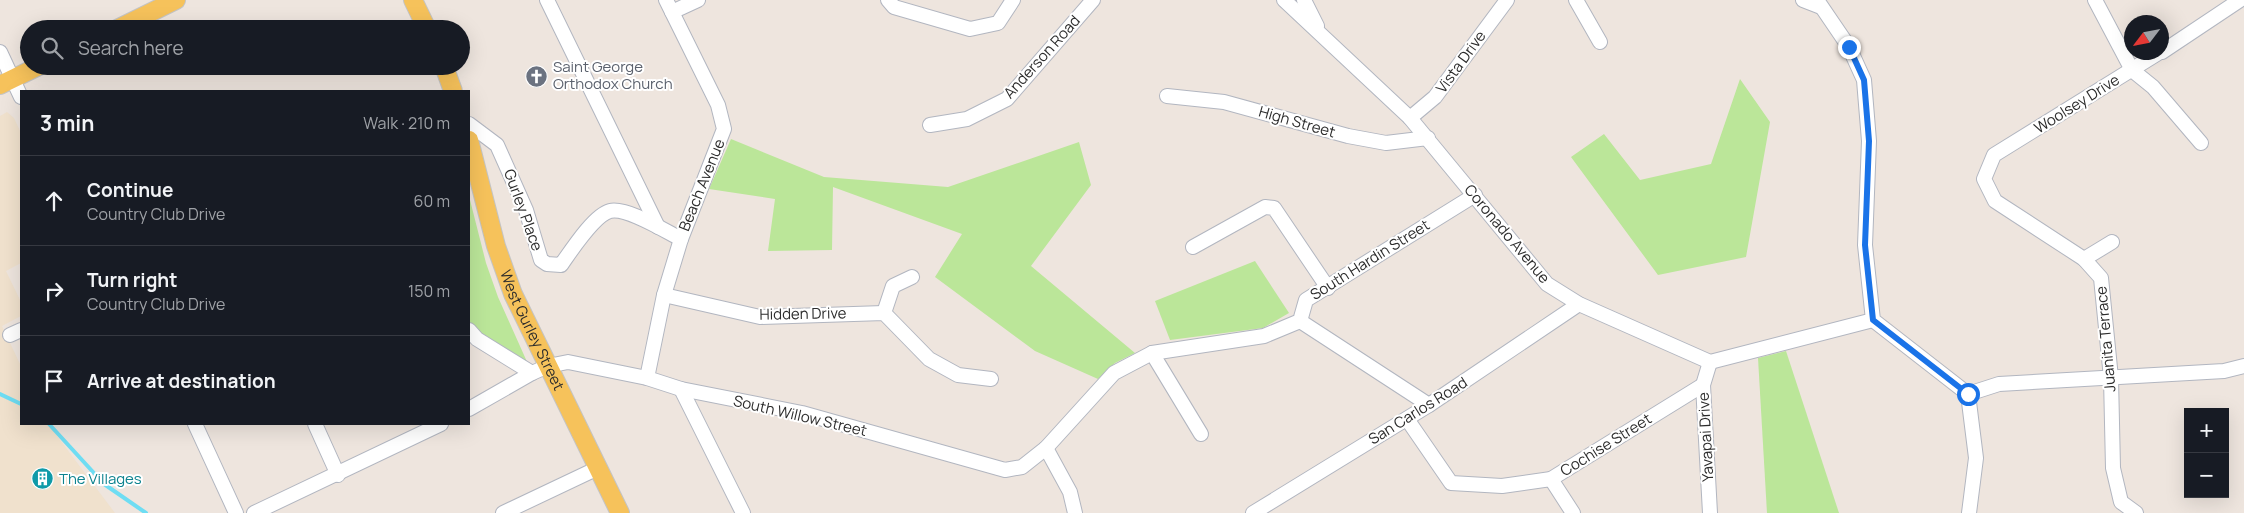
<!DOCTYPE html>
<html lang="en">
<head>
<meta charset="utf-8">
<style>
	body { margin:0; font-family:Manrope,sans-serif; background:#242831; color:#f1f3f6 }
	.controls { position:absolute; right:15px; bottom:15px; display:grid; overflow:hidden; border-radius:0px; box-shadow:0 5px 20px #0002 }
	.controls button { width:45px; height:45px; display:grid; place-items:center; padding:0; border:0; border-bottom:1px solid #363941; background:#171b24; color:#f1f3f6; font:25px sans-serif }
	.compass { position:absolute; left:2124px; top:15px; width:45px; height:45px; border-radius:50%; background:#171b24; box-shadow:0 5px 20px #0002; rotate:238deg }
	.stop { position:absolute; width:15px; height:15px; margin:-11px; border:4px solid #1a73e8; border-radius:50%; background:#fff }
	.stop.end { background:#1a73e8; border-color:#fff; box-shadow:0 1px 5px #0008 }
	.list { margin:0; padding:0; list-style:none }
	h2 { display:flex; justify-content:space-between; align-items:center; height:65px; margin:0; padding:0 20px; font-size:21px }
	h2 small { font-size:16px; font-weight:400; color:#9ea1a6 }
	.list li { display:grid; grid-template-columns:32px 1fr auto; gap:15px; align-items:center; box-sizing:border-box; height:90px; padding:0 20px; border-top:1px solid #363941 }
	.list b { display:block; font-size:19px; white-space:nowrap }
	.list p { margin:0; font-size:16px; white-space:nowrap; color:#9ea1a6 }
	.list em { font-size:16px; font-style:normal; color:#9ea1a6 }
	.icon { flex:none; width:28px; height:28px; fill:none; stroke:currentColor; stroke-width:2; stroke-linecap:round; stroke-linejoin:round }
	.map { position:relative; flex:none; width:2244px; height:513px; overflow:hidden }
	.search { position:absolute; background:#171b24; box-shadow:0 5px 20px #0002; left:20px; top:20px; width:450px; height:55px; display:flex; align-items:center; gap:12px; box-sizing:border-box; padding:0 18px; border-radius:28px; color:#9ea1a6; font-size:19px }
	.panel { position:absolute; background:#171b24; box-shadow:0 5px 20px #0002; left:20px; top:90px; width:450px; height:335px; border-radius:0px }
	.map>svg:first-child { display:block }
	.education { fill:#f0e1cd }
	.green { fill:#bbe699 }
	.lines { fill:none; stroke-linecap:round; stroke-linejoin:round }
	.stream { stroke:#6eddf3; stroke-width:4 }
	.minor-casing { stroke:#b2b6c0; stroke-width:16 }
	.major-casing { stroke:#c4c4c4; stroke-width:20 }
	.minor { stroke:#fff; stroke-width:14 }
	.major { stroke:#f6c25b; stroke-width:18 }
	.route { stroke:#1a73e8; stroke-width:6 }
	.labels { text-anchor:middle; stroke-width:4; stroke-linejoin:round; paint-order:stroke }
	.street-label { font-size:15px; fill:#2c2c2c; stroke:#fff }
	.worship-label { font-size:15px; fill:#5b616d; stroke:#fff; text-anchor:start }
	.culture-label { font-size:15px; fill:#0d838f; stroke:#fff; text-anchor:start }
</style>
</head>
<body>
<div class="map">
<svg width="2244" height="513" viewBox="0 0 2244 513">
	<rect width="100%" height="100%" fill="#eee5de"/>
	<path class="education" d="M 7,112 L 14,118 L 21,133 L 21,263 L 6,271 L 21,302 L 21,316 L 2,326 L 21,366 L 21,424 L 48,424 L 115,513 L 0,513 L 0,116 Z"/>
	<g class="green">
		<path d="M 1740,79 L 1770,122 L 1746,257 L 1658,275 L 1571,157 L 1604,134 L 1640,180 L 1711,164 Z"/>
		<path d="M 731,139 L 824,177 L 948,187 L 1079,142 L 1091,185 L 1031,266 L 1135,353 L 1115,363 L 1098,379 L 1035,351 L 935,277 L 962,234 L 833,187 L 832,250 L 768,251 L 775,199 L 709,189 Z"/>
		<path d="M 469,196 L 486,263 L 498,297 L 532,373 L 469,330 Z"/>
		<path d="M 1255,261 L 1289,313 L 1263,328 L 1170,340 L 1155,301 Z"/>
		<path d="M 1786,351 L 1839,513 L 1767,513 L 1758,358 Z"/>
	</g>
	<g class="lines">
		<g class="stream">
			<path d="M 0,394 L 21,404"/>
			<path d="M 49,424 L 104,484 L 146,513"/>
		</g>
		<defs>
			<g id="minor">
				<path d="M 547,0 L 658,227"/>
				<path d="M 888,0 L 894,7 L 970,29 L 998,23 L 1013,0"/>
				<path d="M 1284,0 L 1410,118 L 1547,284 L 1579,304 L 1710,362 L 1873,320"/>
				<path d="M 1304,0 L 1317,26"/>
				<path d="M 1576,0 L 1600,42"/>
				<path d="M 1803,0 L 1821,7"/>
				<path d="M 1817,0 L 1849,47 L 1864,80 L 1869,141 L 1865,245 L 1873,320 L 1968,394 L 1976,458 L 1969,513"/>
				<path d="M 2095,0 L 2132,70 L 2153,87 L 2201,143"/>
				<path d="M 672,12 L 698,0"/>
				<path d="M 0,52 L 21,97"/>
				<path d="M 2162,52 L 2240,0"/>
				<path d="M 1167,96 L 1224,102 L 1348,136 L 1386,143 L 1428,138"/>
				<path d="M 1410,118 L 1435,97 L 1507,0"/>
				<path d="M 469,124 L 497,145 L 526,210 L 541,260 L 547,264 L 561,265 C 571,251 594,215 610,211 C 627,207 665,231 681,239"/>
				<path d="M 930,125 L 967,119 L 1007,99 L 1093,0"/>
				<path d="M 1193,247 L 1265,207 L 1274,208 L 1328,288"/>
				<path d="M 2084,259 L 2112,242"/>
				<path d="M 664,295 L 760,317 L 884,313 L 929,359 L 958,375 L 991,379"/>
				<path d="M 884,313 L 893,286 L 912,277"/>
				<path d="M 1300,321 L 1429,405"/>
				<path d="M 469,330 L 477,339 L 532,373"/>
				<path d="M 10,335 L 21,330"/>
				<path d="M 1152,353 L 1201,434"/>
				<path d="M 647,378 L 664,295 L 681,239 L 724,129 L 718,105 L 666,0"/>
				<path d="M 681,389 L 743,513"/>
				<path d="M 1968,394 L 1999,384 L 2224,371 L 2244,366"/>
				<path d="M 469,409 L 532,373 L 548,366 L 568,362 L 647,378 L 681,389 L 802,413 L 1005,470 L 1022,467 L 1046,448 L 1114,373 L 1152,353 L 1264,336 L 1300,321 L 1306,300 L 1475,195"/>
				<path d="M 1407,419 L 1451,483 L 1502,486 L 1551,479 L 1703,385"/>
				<path d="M 195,424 L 236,513"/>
				<path d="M 315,424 L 338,475"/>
				<path d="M 1046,448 L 1070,492 L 1075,513"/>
				<path d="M 1551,479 L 1573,513"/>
				<path d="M 254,513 L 441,424"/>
				<path d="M 503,513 L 598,468"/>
				<path d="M 1253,513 L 1429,405 L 1579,304"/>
				<path d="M 1710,513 L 1703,385 L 1710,362"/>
				<path d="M 2136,513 L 2121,502 L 2113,468 L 2111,378 L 2101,278 L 2084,259 L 1995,201 L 1984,179 L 1994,155 L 2160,52"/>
			</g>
			<g id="major">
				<path d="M 413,0 L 427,29"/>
				<path d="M 117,29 L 176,0"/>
				<path d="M 444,66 L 453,91"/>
				<path d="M 0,85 L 39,66"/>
				<path id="s1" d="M 469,140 L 496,246 L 513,294 L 620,513"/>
			</g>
		</defs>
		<use href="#minor" class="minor-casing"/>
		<use href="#major" class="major-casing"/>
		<use href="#minor" class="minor"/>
		<use href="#major" class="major"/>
	</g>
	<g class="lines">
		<path class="route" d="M 1849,47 L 1864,80 L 1869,141 L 1865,245 L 1873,320 L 1968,394"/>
	</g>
	<defs>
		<symbol id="church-disc" viewBox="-11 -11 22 22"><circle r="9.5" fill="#6b7280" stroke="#fff"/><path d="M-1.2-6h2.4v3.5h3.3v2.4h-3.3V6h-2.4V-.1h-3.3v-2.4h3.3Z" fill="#fff"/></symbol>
		<symbol id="building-disc" viewBox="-11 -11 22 22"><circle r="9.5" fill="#0f9aa8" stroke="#fff"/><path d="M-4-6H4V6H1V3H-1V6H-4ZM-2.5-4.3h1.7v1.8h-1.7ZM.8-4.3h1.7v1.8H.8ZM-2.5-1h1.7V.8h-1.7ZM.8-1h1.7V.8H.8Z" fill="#fff"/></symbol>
	</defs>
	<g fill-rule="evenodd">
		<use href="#church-disc" x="524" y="64" width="25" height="25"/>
		<use href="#building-disc" x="30" y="466" width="25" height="25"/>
	</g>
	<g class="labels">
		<g class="street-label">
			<text transform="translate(1042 57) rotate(-48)" y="5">Anderson Road</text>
			<text transform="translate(1461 62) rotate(-54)" y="5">Vista Drive</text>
			<text transform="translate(2077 104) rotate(-32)" y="5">Woolsey Drive</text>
			<text transform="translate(1297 122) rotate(16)" y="5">High Street</text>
			<text transform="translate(702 185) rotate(-68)" y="5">Beach Avenue</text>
			<text transform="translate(523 210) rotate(70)" y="5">Gurley Place</text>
			<text transform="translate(1507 234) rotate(50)" y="5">Coronado Avenue</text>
			<text transform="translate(1370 260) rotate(-32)" y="5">South Hardin Street</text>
			<text transform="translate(803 314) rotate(-1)" y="5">Hidden Drive</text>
			<text dy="5" stroke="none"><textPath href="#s1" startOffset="201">West Gurley Street</textPath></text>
			<text transform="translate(2106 339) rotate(-95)" y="5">Juanita Terrace</text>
			<text transform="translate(1418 411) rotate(-32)" y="5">San Carlos Road</text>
			<text transform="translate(800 416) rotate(13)" y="5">South Willow Street</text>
			<text transform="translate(1706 437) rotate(-93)" y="5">Yavapai Drive</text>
			<text transform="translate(1606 445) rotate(-32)" y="5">Cochise Street</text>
		</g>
		<g class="worship-label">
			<text x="553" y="72">Saint George<tspan x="553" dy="17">Orthodox Church</tspan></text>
		</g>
		<g class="culture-label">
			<text x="59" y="484">The Villages</text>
		</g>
	</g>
</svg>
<div class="controls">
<button>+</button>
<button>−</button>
</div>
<svg class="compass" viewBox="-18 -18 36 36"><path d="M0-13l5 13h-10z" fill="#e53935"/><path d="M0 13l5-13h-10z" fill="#9ea1a6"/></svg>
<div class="stop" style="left:1968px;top:394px"></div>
<div class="stop end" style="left:1849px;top:47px"></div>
<div class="search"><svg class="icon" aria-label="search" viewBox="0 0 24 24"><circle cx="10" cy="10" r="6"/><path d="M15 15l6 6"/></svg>Search here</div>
<section class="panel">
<h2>3 min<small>Walk · 210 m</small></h2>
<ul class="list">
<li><svg class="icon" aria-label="ahead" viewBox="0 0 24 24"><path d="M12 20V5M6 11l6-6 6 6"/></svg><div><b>Continue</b><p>Country Club Drive</p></div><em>60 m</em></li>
<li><svg class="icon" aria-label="right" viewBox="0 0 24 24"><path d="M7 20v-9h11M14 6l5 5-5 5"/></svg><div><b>Turn right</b><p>Country Club Drive</p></div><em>150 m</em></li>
<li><svg class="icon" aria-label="arrive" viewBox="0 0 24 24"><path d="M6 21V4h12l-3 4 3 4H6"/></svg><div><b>Arrive at destination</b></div></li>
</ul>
</section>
</div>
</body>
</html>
